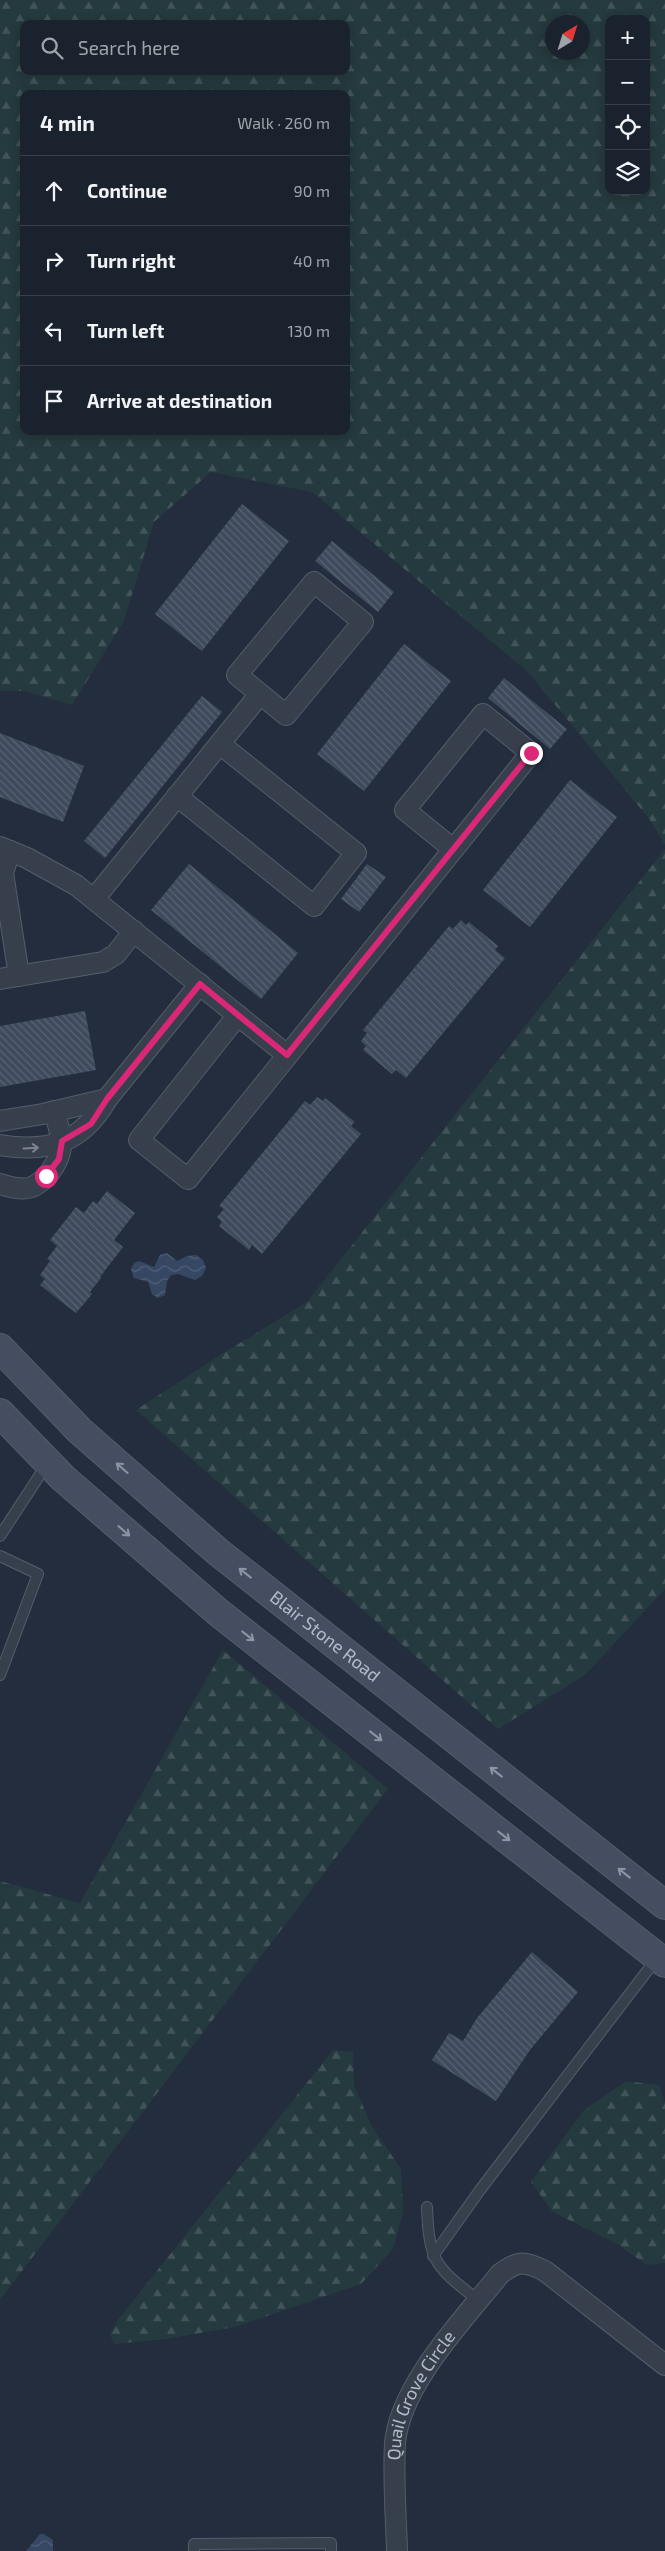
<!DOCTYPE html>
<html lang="en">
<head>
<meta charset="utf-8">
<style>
	body { margin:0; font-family:"Exo 2",sans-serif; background:#232a36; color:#f1f3f6 }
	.controls { position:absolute; right:15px; top:15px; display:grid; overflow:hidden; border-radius:10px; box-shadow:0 2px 12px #0003 }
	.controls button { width:45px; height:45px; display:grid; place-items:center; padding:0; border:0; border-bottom:1px solid #383f4a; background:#1a222e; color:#f1f3f6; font:25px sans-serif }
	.compass { position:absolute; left:545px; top:15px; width:45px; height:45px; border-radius:50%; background:#1a222e; box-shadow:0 2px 12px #0003; rotate:38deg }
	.stop { position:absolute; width:15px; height:15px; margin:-11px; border:4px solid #db2777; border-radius:50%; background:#fff }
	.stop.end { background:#db2777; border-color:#fff; box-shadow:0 1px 5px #0008 }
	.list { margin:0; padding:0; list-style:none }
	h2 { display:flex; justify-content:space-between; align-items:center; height:65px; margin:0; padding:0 20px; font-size:21px }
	h2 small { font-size:16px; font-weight:400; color:#9fa4aa }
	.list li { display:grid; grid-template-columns:32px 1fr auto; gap:15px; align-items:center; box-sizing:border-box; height:70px; padding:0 20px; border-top:1px solid #383f4a }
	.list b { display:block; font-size:19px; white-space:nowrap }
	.list em { font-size:16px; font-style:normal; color:#9fa4aa }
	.icon { flex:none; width:28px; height:28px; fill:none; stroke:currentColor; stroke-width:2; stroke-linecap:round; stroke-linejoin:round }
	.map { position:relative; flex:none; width:665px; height:2551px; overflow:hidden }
	.search { position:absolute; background:#1a222e; box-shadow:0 2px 12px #0003; left:20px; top:20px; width:330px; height:55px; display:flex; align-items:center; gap:12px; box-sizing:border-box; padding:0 18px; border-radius:10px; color:#9fa4aa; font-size:19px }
	.panel { position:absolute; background:#1a222e; box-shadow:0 2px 12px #0003; left:20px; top:90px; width:330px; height:345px; border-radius:10px }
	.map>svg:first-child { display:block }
	.forest { fill:url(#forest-firs); fill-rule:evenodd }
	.water { fill:url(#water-waves) }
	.building { fill:url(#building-back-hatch) }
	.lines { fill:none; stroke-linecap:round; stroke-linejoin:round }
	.service-casing { stroke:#555d6b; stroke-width:12 }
	.minor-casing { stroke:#555d6b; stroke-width:22 }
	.secondary-casing { stroke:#555d6b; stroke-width:30 }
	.service { stroke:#373f4d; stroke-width:10 }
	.minor { stroke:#373f4d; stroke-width:20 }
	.secondary { stroke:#454e60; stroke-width:28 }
	.oneway { stroke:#7b8391 }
	.oneway2 { stroke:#8c94a4 }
	.route { stroke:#db2777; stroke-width:6 }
	.labels { text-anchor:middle; stroke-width:4.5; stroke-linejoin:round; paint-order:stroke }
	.street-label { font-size:18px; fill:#b3bac9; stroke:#1c2432 }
</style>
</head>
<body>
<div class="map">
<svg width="665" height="2551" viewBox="0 0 665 2551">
	<defs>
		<pattern id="forest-firs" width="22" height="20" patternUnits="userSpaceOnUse" patternTransform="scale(1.25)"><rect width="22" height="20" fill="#253a3e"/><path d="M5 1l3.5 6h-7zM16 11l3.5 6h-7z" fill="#425459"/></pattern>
		<pattern id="water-waves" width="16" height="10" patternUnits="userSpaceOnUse" patternTransform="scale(1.25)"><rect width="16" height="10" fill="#364764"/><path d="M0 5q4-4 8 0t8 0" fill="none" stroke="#515f79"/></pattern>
		<pattern id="building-back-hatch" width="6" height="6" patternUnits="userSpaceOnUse" patternTransform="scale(1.25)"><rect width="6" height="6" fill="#3f4b5d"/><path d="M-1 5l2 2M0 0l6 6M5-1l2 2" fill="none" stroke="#586373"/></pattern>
	</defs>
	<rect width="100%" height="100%" fill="#232d3d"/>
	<g class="forest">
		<path d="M 0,0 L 665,0 L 665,845 L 650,820 L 528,672 L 312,492 L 211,472 L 154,522 L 124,621 L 72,705 L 24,691 L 0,691 ZM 609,19 L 646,19 L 646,191 L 609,191 ZM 582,22 L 582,52 L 552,52 L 552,22 ZM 24,24 L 346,24 L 346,71 L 24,71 ZM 24,94 L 346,94 L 346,431 L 24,431 Z"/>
		<path d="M 665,849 L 665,1589 L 585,1675 L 498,1729 L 136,1410 L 217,1357 L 307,1302 Z"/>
		<path d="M 223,1650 L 388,1789 L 0,2300 L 0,1881 L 80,1903 Z"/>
		<path d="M 333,2050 L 353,2052 L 354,2085 L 371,2125 L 401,2169 L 403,2212 L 393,2249 L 361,2284 L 235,2327 L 166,2339 L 114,2344 L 110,2334 L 117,2321 Z"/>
		<path d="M 626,2081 L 659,2085 L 665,2103 L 665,2263 L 647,2265 L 617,2244 L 553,2212 L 531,2182 L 583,2111 Z"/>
	</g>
	<g class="water">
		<path d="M 167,1253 L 177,1261 L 187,1256 L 196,1255 L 203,1260 L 206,1268 L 202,1276 L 195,1280 L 178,1274 L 171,1275 L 167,1281 L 165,1295 L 158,1298 L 152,1294 L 148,1282 L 134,1278 L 131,1269 L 134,1263 L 139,1261 L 154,1267 L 160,1255 Z"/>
		<path d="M 40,2534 L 44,2534 L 53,2540 L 53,2551 L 26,2551 Z"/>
	</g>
	<g class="building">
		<path d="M 242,504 L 289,541 L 202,651 L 155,614 Z"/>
		<path d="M 332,541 L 394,592 L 378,612 L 315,561 Z"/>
		<path d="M 404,644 L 451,681 L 364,791 L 317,754 Z"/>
		<path d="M 504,678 L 567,729 L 550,749 L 488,698 Z"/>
		<path d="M 202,696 L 222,712 L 105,858 L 84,841 Z"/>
		<path d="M 0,733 L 84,766 L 63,822 L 0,797 Z"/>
		<path d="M 570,780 L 617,817 L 530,927 L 483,890 Z"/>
		<path d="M 189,864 L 298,953 L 261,999 L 151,910 Z"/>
		<path d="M 367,864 L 386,877 L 359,912 L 341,899 Z"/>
		<path d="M 461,920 L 466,925 L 469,922 L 498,946 L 495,950 L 505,958 L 406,1078 L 396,1070 L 392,1074 L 363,1050 L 366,1046 L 361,1041 L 367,1033 L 363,1030 L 449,926 L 453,929 Z"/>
		<path d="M 85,1011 L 96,1070 L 0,1087 L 0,1026 Z"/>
		<path d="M 317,1097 L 323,1101 L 325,1098 L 355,1122 L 351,1126 L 361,1134 L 262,1254 L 252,1245 L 249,1250 L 219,1226 L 222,1222 L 217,1217 L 224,1209 L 219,1206 L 305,1101 L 310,1105 Z"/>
		<path d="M 107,1191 L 135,1213 L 114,1240 L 123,1247 L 100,1277 L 101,1278 L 90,1292 L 92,1294 L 76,1313 L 40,1285 L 45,1279 L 40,1275 L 50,1261 L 47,1259 L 57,1246 L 50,1240 L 76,1207 L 84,1213 L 93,1201 L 97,1204 Z"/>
		<path d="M 532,1952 L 578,1992 L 530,2050 L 496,2101 L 432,2060 L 449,2033 L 463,2041 L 477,2018 Z"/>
	</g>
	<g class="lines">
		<defs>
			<g id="service">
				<path d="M 0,1536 L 47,1464"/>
				<path d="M 0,1556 L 38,1574 L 0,1675"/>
				<path d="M 427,2207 C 429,2263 436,2267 479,2301"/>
				<path d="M 433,2256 L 480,2190 L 657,1958"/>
				<path d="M 194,2551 L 194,2544 L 331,2543 L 331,2551"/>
			</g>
			<g id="minor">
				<path d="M 314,582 L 363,622 L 286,715 L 237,675 Z"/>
				<path d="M 177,796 L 314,906 L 356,853 L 220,744"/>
				<path d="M 0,847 L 27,858 L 76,885 L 287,1055"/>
				<path d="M 10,851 L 3,873 L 19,976"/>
				<path d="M 94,899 L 260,694"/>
				<path d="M 0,979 L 103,962 L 116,954 L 134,931"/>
				<path d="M 238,1015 L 139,1140 L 188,1179 L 531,753 L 483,714 L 405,810 L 453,849"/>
				<path d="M 107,1099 L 200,984"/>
				<path d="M 0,1121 L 43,1114 L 107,1099 C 82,1143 48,1153 0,1145"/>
				<path d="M 0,1184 C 9,1187 25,1191 34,1186 C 49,1178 62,1158 61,1142 C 61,1132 57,1121 54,1111"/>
				<path id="s1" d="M 397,2551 C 396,2516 393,2479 395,2444 C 399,2386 464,2319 500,2274 C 518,2260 525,2261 545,2271 L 665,2365"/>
			</g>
			<g id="secondary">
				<path id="s2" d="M 0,1348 L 80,1431 L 218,1552 L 665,1905"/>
				<path d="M 0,1413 L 63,1478 L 219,1613 L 665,1963"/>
			</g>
		</defs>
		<use href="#service" class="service-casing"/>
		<use href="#minor" class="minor-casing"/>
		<use href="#secondary" class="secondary-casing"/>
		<use href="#service" class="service"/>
		<use href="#minor" class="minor"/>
		<use href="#secondary" class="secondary"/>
	</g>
	<defs><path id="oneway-shaft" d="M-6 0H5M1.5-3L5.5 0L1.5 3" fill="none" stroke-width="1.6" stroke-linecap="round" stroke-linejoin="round" transform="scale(1.25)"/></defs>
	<use class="oneway" href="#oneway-shaft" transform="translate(31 1148) rotate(-3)"/>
	<g class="oneway2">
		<use href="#oneway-shaft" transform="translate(122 1468) rotate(-139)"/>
		<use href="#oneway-shaft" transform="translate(124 1531) rotate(41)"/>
		<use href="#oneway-shaft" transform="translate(245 1573) rotate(-142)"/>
		<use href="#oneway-shaft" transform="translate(248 1636) rotate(38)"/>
		<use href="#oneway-shaft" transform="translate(376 1736) rotate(38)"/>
		<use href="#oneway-shaft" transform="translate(496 1772) rotate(-142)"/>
		<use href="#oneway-shaft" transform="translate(504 1836) rotate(38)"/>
		<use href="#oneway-shaft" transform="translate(624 1873) rotate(-142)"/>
	</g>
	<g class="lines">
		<path class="route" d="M 46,1176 L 59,1159 L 62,1141 L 91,1124 L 107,1099 L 200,984 L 287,1055 L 531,753"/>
	</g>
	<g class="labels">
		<g class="street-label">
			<text dy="6" stroke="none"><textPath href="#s2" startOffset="435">Blair Stone Road</textPath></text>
			<text dy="6" stroke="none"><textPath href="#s1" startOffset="162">Quail Grove Circle</textPath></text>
		</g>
	</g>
</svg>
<div class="controls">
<button>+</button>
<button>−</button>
<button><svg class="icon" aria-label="locate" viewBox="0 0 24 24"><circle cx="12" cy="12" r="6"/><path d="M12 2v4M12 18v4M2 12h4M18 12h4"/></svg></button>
<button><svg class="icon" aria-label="layers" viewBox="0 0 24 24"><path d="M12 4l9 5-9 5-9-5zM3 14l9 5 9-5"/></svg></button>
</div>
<svg class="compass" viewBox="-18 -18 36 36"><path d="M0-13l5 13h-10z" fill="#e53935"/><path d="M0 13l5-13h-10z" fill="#9fa4aa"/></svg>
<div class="stop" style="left:46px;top:1176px"></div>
<div class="stop end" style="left:531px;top:753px"></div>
<div class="search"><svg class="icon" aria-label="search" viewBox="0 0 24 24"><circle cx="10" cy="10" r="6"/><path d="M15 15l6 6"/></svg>Search here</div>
<section class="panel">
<h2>4 min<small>Walk · 260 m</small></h2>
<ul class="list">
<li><svg class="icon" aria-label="ahead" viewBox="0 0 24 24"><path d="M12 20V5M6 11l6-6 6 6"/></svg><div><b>Continue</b></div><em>90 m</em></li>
<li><svg class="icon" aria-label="right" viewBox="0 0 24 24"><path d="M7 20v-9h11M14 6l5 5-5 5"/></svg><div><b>Turn right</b></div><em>40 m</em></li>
<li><svg class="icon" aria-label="left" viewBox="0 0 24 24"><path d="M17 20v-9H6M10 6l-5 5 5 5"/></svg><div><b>Turn left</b></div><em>130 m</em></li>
<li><svg class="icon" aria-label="arrive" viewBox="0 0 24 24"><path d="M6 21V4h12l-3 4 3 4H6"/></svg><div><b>Arrive at destination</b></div></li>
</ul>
</section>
</div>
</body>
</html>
